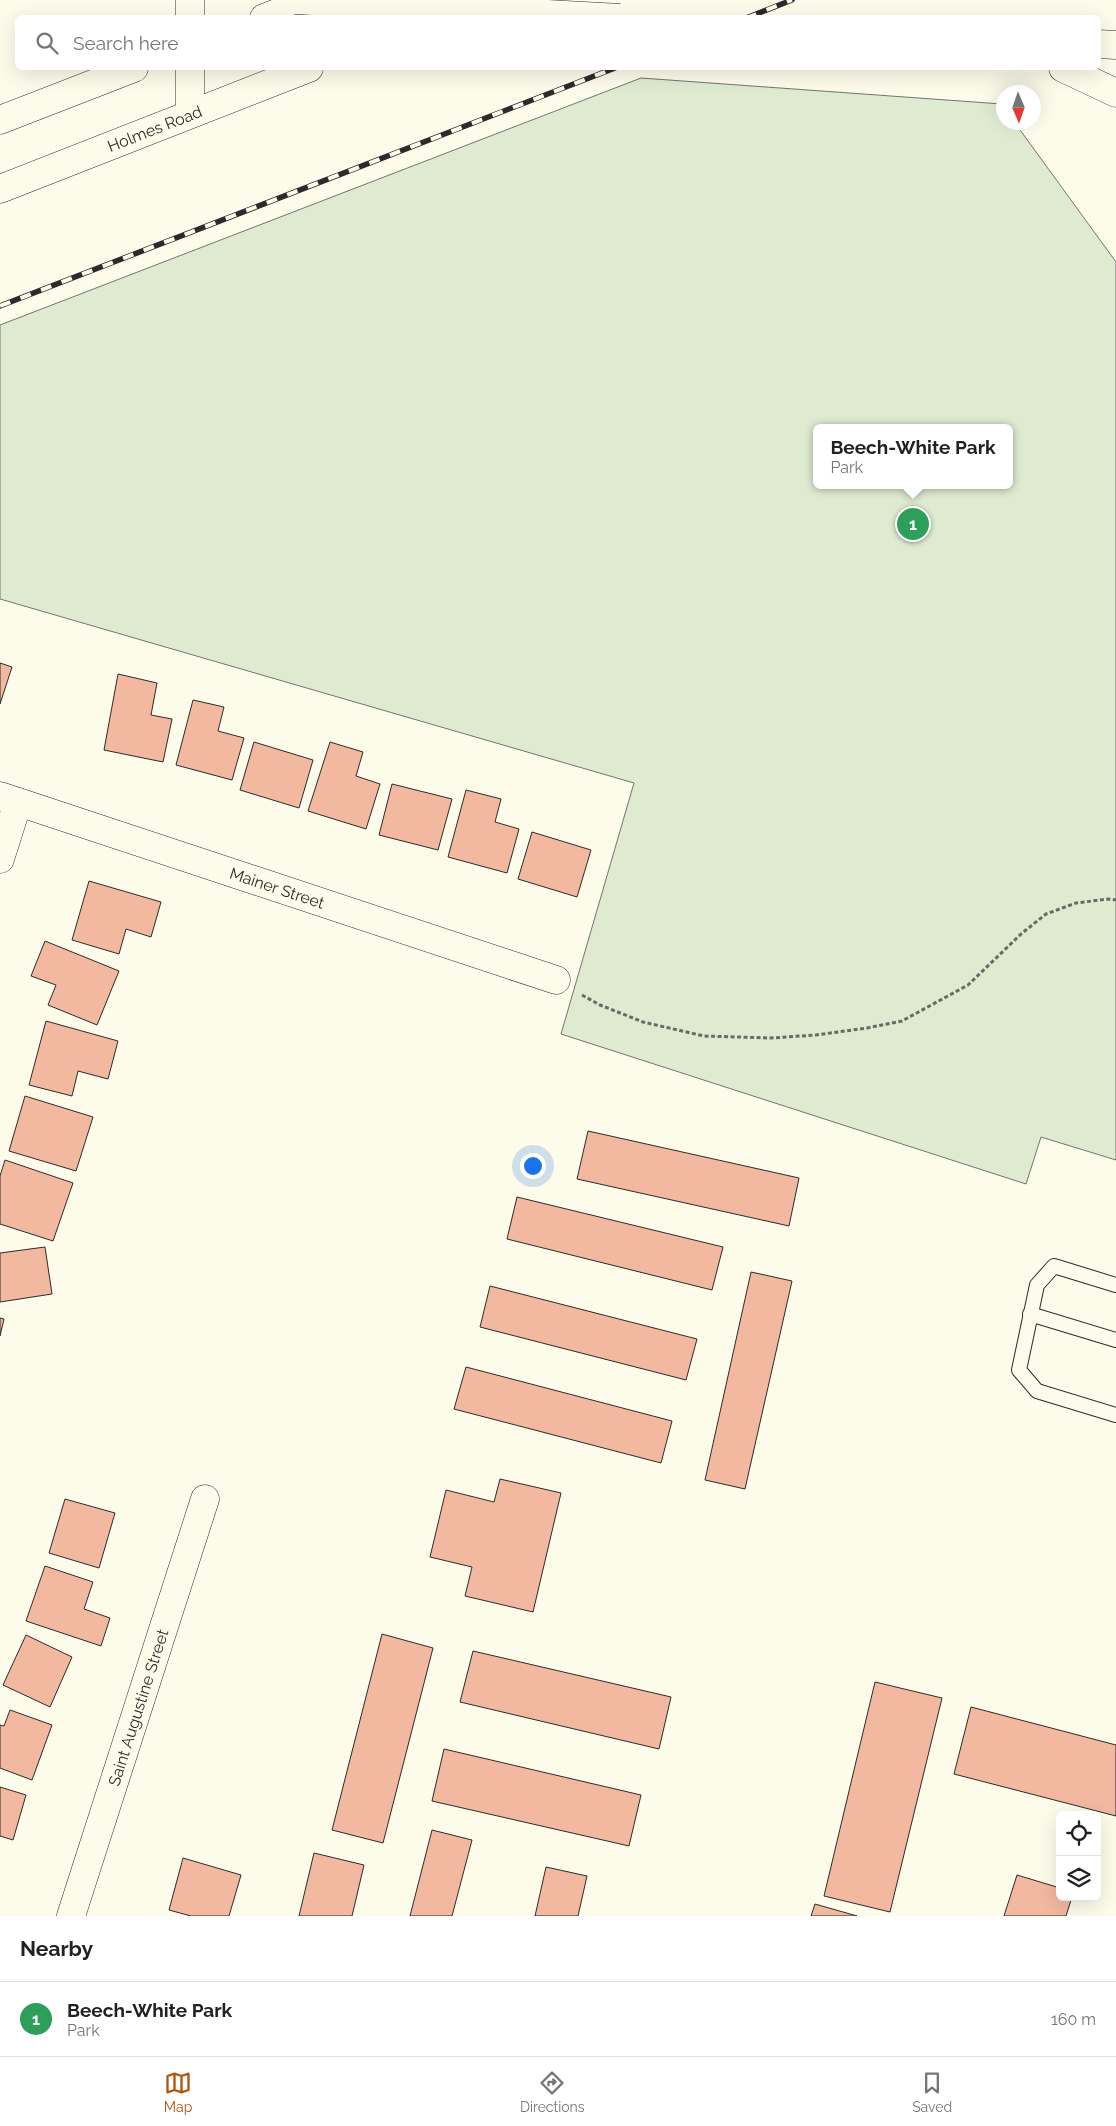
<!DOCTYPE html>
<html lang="en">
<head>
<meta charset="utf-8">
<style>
	body { margin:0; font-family:Raleway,sans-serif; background:#f6f6f6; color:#202124 }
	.controls { position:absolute; right:15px; bottom:15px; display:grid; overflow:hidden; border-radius:8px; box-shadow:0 5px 20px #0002 }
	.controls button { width:45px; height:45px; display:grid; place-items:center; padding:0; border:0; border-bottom:1px solid #e0e0e0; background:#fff; color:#202124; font:25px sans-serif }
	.compass { position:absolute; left:996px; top:85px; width:45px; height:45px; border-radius:50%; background:#fff; box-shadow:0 5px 20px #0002; rotate:178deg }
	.you { position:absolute; left:532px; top:1165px; width:18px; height:18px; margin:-12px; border:4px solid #fff; border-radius:50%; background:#1a73e8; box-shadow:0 0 0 8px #1a73e833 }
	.badge { display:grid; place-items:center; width:32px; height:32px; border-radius:50%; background:#b45309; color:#fff; font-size:16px; font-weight:700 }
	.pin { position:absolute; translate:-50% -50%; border:2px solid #fff; box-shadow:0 1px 5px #0006 }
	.popup { position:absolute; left:813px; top:424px; width:200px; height:65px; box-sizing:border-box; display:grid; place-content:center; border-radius:8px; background:#fff; filter:drop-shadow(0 1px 4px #0005); font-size:16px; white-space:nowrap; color:#757577 }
	.popup b { font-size:19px; color:#202124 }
	.popup::after { content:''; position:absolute; left:50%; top:100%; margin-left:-10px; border:10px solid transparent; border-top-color:#fff }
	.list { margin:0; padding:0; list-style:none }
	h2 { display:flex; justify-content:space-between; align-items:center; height:65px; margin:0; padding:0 20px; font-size:21px }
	h2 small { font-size:16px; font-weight:400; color:#757577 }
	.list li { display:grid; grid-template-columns:32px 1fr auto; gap:15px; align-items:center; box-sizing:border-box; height:75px; padding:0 20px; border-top:1px solid #e0e0e0 }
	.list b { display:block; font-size:19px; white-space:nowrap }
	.list p { margin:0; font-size:16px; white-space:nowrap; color:#757577 }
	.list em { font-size:16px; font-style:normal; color:#757577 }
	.icon { flex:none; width:28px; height:28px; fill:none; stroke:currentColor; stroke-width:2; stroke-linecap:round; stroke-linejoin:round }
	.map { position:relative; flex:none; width:1116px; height:1916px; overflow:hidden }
	.search { position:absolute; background:#fff; box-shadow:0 5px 20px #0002; left:15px; right:15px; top:15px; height:55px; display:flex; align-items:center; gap:12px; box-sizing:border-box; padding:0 18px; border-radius:8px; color:#757577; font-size:19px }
	.sheet { height:140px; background:#fff }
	nav { display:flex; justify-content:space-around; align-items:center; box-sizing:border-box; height:70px; border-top:1px solid #e0e0e0; background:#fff; font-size:14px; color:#757577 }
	nav a { display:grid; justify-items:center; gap:2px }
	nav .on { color:#b45309 }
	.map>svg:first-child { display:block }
	.green { fill:#deebd1; stroke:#74746e; fill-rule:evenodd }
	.building { fill:#f2b8a0; stroke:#2b2b2b }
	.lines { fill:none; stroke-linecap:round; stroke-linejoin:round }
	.lane-casing { stroke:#2b2b2b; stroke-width:16 }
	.street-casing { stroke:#2b2b2b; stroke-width:29 }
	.secondary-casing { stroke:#2b2b2b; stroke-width:29 }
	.highway-casing { stroke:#2b2b2b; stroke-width:29 }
	.path { stroke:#6a6964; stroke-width:3; stroke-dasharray:4 2.5; stroke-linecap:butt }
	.lane { stroke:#fdfbea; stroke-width:14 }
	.street { stroke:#fdfbea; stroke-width:28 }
	.secondary { stroke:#fdfbea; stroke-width:28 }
	.highway { stroke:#fdfbea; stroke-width:28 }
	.rail-casing { stroke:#2b2b2b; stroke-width:5.5 }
	.rail { stroke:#fdfbea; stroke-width:4; stroke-dasharray:11; stroke-linecap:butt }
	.highway-bridge-casing { stroke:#2b2b2b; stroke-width:29; stroke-linecap:butt }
	.highway-bridge { stroke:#fdfbea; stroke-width:28 }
	.labels { text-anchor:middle; stroke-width:4; stroke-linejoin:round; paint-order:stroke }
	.street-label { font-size:16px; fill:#2b2b2b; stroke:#fdfbea }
</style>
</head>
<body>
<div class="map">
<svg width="1116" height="1916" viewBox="0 0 1116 1916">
	<rect width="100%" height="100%" fill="#fdfbea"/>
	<path class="green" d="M 641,78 L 1002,104 L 1004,122 L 1015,123 L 1116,262 L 1116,1160 L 1041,1137 L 1026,1184 L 561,1034 L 634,783 L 0,599 L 0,325 ZM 817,428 L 1009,428 L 1009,485 L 817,485 Z"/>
	<g class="building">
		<path d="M 0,663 L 12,667 L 0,704 Z"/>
		<path d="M 118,674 L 157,683 L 151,715 L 172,719 L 163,762 L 104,750 Z"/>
		<path d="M 193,700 L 224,707 L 218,731 L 244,738 L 232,780 L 176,765 Z"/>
		<path d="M 254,742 L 313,760 L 299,808 L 240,790 Z"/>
		<path d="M 330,742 L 363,752 L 356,776 L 380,784 L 366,829 L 308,811 Z"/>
		<path d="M 392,784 L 452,799 L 438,850 L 379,835 Z"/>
		<path d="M 466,790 L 501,799 L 495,822 L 519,829 L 507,873 L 448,857 Z"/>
		<path d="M 532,832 L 591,850 L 577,897 L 518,879 Z"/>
		<path d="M 89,881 L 161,902 L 151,937 L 126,929 L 119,954 L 72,940 Z"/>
		<path d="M 45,941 L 119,971 L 97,1025 L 48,1005 L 56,985 L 31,976 Z"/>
		<path d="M 46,1021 L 118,1041 L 108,1079 L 78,1071 L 72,1096 L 29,1085 Z"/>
		<path d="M 25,1096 L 93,1117 L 76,1171 L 9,1151 Z"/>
		<path d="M 588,1131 L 799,1178 L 789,1226 L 577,1179 Z"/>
		<path d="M 5,1160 L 73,1183 L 53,1241 L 0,1224 L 0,1176 Z"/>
		<path d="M 517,1197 L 723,1247 L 712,1290 L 507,1239 Z"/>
		<path d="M 45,1247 L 52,1294 L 0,1302 L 0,1253 Z"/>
		<path d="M 751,1272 L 792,1281 L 745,1489 L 705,1480 Z"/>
		<path d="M 490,1286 L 697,1339 L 686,1380 L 480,1327 Z"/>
		<path d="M 0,1318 L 4,1319 L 0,1336 Z"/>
		<path d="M 466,1367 L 672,1421 L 661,1463 L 454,1409 Z"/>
		<path d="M 500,1479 L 561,1493 L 533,1612 L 465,1596 L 472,1567 L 430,1557 L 446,1490 L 494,1502 Z"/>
		<path d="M 65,1499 L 115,1513 L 99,1568 L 49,1553 Z"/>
		<path d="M 45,1566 L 93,1582 L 84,1609 L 110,1618 L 101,1646 L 26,1621 Z"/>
		<path d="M 382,1634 L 433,1648 L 383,1843 L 332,1830 Z"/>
		<path d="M 26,1635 L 72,1657 L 50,1707 L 3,1685 Z"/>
		<path d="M 473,1651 L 671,1697 L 659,1749 L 460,1702 Z"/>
		<path d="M 875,1682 L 942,1698 L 890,1912 L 824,1896 Z"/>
		<path d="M 971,1707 L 1116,1745 L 1116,1816 L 954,1774 Z"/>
		<path d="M 10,1710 L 52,1725 L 32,1780 L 0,1768 L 0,1725 L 4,1726 Z"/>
		<path d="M 444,1749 L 641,1795 L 629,1846 L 432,1801 Z"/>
		<path d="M 0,1787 L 26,1795 L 13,1840 L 0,1836 Z"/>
		<path d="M 432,1830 L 472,1840 L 452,1916 L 410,1916 Z"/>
		<path d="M 314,1853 L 364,1865 L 352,1916 L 299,1916 Z"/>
		<path d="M 183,1858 L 241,1875 L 229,1916 L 191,1916 L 169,1910 Z"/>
		<path d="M 546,1867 L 587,1876 L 578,1916 L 535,1916 Z"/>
		<path d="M 1017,1875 L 1060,1888 L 1060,1897 L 1072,1897 L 1066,1916 L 1004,1916 Z"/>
		<path d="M 815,1904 L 857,1916 L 811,1916 Z"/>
	</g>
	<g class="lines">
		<defs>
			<g id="lane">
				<path d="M 1116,1285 L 1054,1266 L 1037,1285 L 1019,1370 L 1037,1391 L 1116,1415"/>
				<path d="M 1030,1314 L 1116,1340"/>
			</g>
			<g id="street">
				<path d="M 190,0 L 190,18"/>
				<path d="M 190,68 L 190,114"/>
				<path id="s1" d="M 0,796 L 556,980"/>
				<path d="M 0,859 L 18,802"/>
				<path id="s2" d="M 71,1916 L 205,1499"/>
			</g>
			<g id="secondary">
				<path d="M 264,18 L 311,0"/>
				<path d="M 0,120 L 134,68"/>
				<path id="s3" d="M 0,189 L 309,68"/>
			</g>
			<g id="highway">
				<path d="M 1098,44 L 1116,45"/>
				<path d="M 1063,68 L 1116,93"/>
			</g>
		</defs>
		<use href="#lane" class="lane-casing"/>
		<use href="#street" class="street-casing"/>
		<use href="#secondary" class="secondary-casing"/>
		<use href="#highway" class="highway-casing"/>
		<path class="path" d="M 582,995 L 600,1005 L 643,1022 L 704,1036 L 771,1038 L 816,1035 L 867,1028 L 902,1021 L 968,985 L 1021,934 L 1046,914 L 1076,903 L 1108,899 L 1116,900"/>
		<use href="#lane" class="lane"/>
		<use href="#street" class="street"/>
		<use href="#secondary" class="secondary"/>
		<use href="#highway" class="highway"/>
		<defs>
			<g id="rail">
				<path d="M 746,18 L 792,0"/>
				<path d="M 0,306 L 615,68"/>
			</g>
		</defs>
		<use href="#rail" class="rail-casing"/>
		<use href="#rail" class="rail"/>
		<defs>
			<path id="highway-bridge" d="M 295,0 L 620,18"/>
		</defs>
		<use href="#highway-bridge" class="highway-bridge-casing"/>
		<use href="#highway-bridge" class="highway-bridge"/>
	</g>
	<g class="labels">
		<g class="street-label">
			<text dy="6" stroke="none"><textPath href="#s3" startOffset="166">Holmes Road</textPath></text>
			<text dy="6" stroke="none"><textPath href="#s1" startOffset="292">Mainer Street</textPath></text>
			<text dy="6" stroke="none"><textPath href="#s2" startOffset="219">Saint Augustine Street</textPath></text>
		</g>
	</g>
</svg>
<div class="controls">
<button><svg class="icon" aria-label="locate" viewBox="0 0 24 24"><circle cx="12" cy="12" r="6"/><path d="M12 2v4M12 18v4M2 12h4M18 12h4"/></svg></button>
<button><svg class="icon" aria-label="layers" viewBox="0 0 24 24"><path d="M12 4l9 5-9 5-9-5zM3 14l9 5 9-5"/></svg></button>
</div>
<svg class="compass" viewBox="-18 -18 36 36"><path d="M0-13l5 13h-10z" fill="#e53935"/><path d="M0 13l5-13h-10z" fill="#757577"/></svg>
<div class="you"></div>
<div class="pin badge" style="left:913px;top:524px;background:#2e9e5b">1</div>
<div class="popup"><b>Beech-White Park</b>Park</div>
<div class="search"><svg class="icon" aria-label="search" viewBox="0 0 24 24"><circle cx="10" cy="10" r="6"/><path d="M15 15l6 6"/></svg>Search here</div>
</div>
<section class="sheet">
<h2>Nearby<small></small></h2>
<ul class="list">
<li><span class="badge" style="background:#2e9e5b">1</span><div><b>Beech-White Park</b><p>Park</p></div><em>160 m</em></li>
</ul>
</section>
<nav>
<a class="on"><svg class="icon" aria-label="map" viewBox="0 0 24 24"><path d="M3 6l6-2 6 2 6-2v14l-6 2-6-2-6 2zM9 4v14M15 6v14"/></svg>Map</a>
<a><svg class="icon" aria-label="directions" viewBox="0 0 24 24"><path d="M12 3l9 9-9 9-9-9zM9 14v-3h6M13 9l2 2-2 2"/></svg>Directions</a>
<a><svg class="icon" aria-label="saved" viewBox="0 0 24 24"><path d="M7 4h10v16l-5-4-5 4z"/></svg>Saved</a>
</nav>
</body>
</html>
